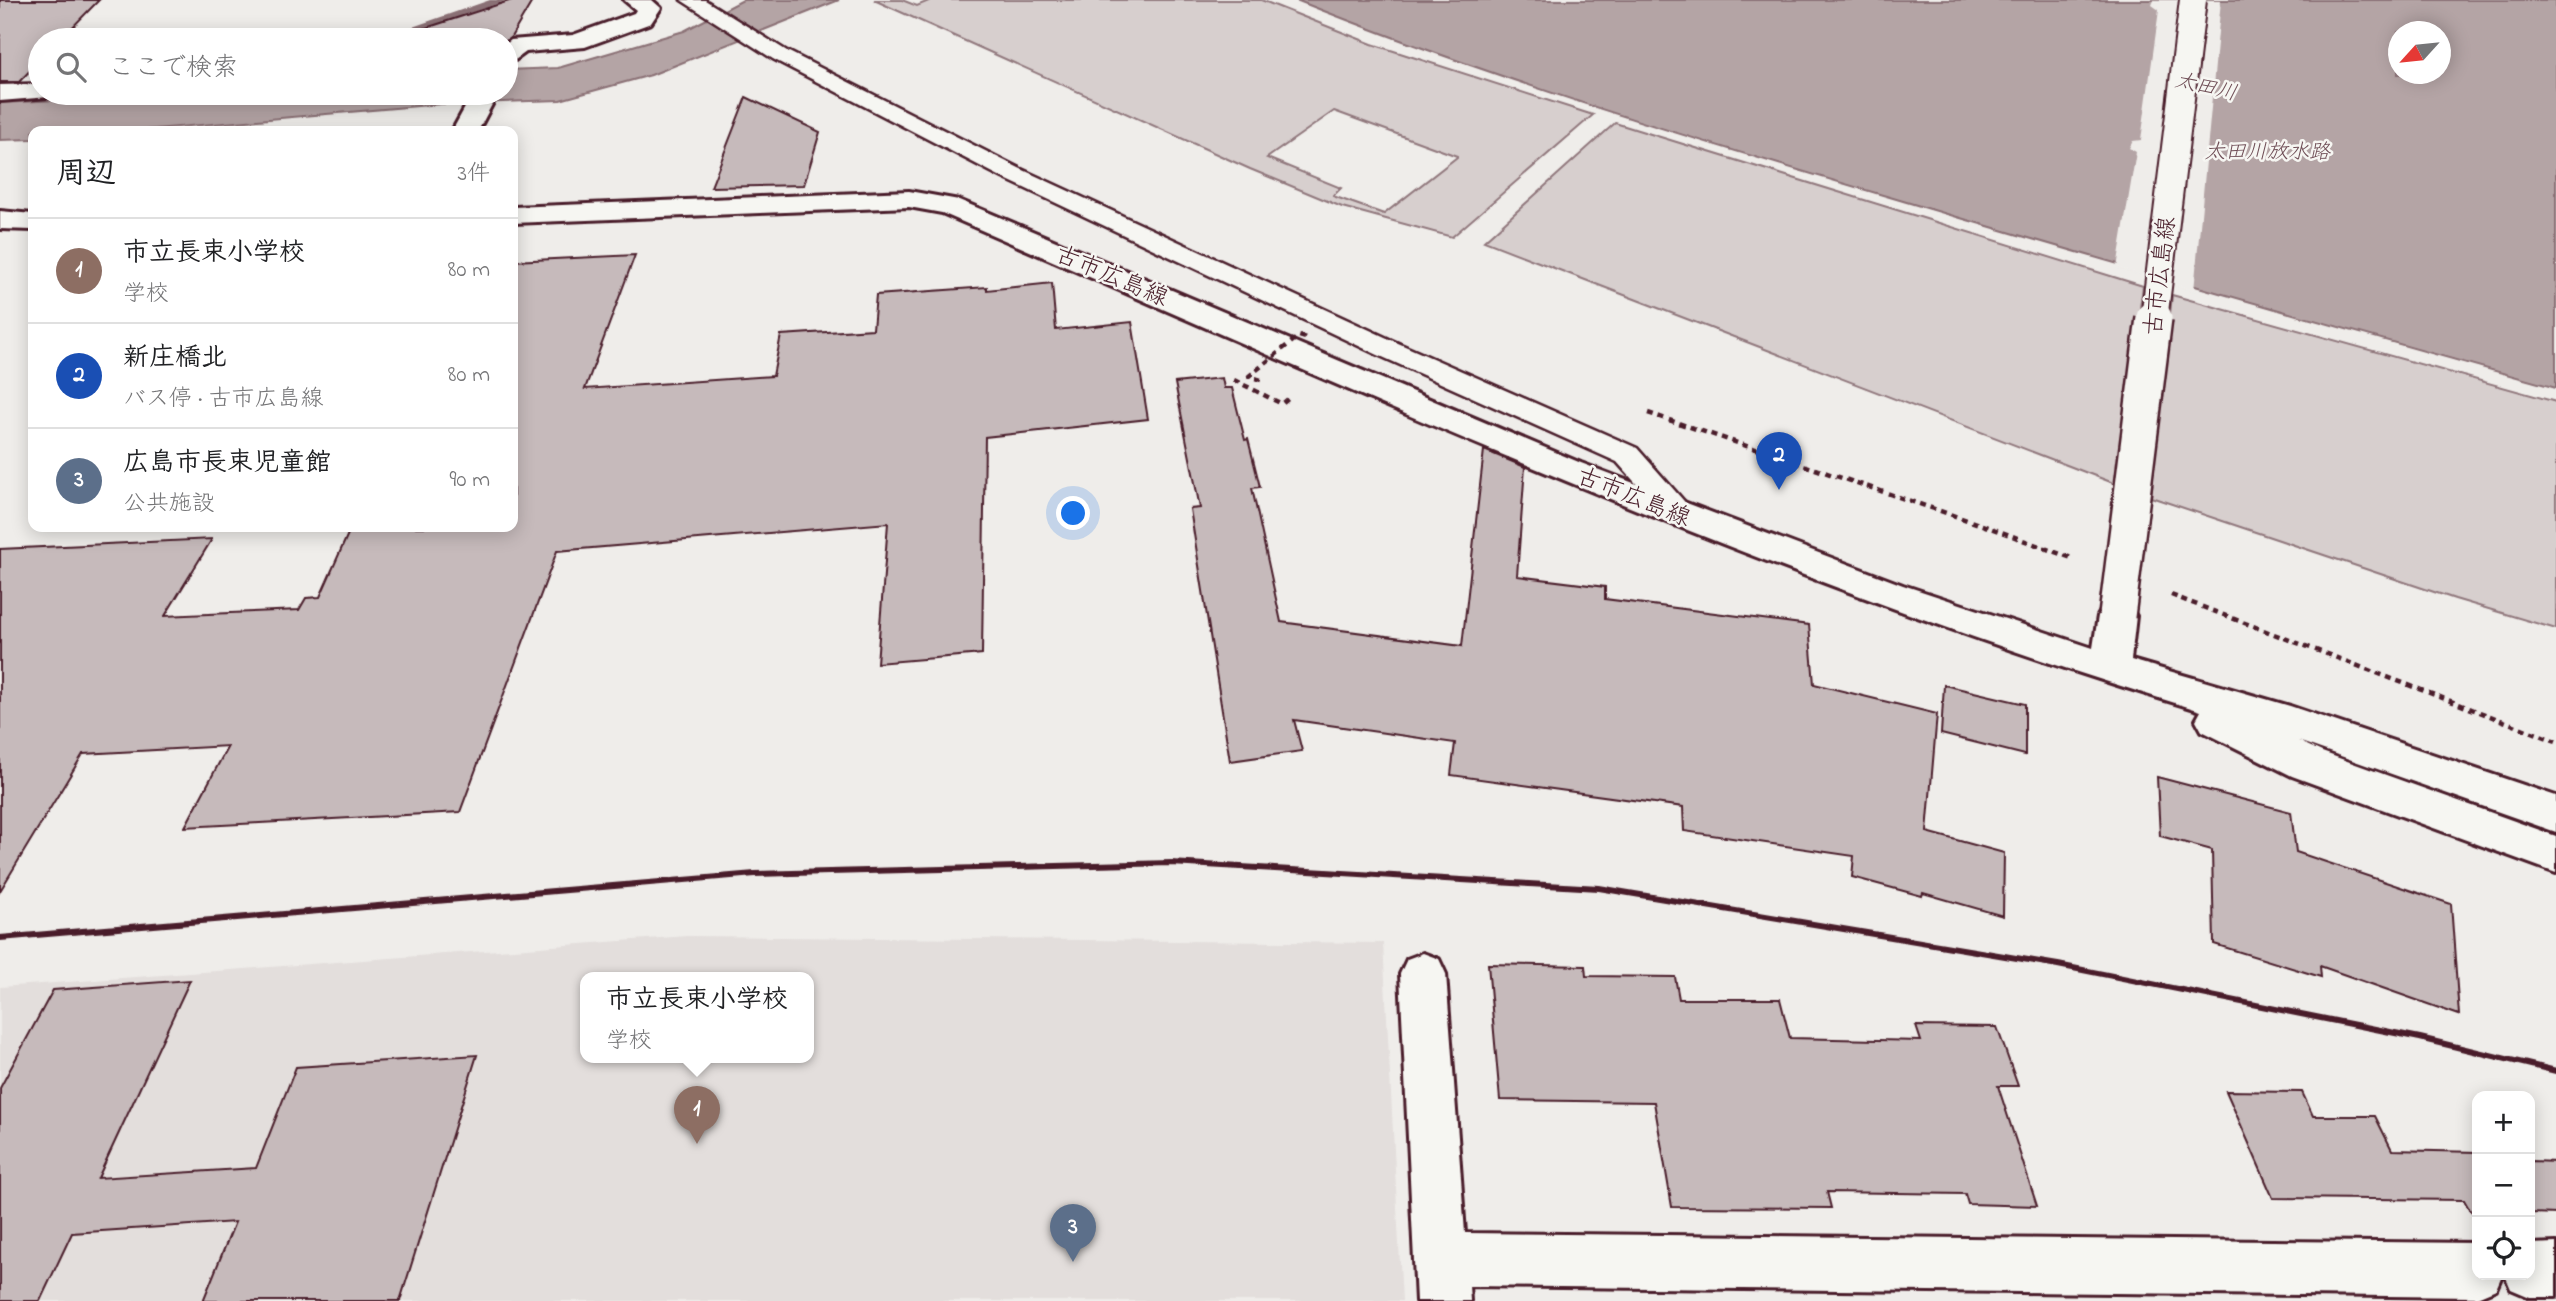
<!DOCTYPE html>
<html lang="ja">
<head>
<meta charset="utf-8">
<style>
	body { margin:0; font-family:"Indie Flower","Klee One",sans-serif; background:#f2f2f2; color:#202124 }
	.controls { position:absolute; right:21px; bottom:21px; display:grid; overflow:hidden; border-radius:14px; box-shadow:0 4px 18px #0003 }
	.controls button { width:63px; height:63px; display:grid; place-items:center; padding:0; border:0; border-bottom:2px solid #e0e0e0; background:#fff; color:#202124; font:35px sans-serif }
	.compass { position:absolute; left:2388px; top:21px; width:63px; height:63px; border-radius:50%; background:#fff; box-shadow:0 4px 18px #0003; rotate:243deg }
	.you { position:absolute; left:1074px; top:514px; width:24px; height:24px; margin:-18px; border:5px solid #fff; border-radius:50%; background:#1a73e8; box-shadow:0 0 0 10px #1a73e833 }
	.badge { display:grid; place-items:center; width:46px; height:46px; border-radius:50%; background:#ea580c; color:#fff; font-size:23px; font-weight:700 }
	.pin { position:absolute; translate:-50% -58px; filter:drop-shadow(0 2px 4px #0008) }
	.pin::after { content:''; position:absolute; top:37px; width:24px; height:21px; background:inherit; clip-path:polygon(0 0,100% 0,50% 100%) }
	.popup { position:absolute; left:580px; top:972px; width:234px; height:91px; box-sizing:border-box; display:grid; place-content:center; border-radius:14px; background:#fff; filter:drop-shadow(0 2px 5px #0005); font-size:23px; white-space:nowrap; color:#757577 }
	.popup b { font-size:26px; color:#202124 }
	.popup::after { content:''; position:absolute; left:50%; top:100%; margin-left:-14px; border:14px solid transparent; border-top-color:#fff }
	.list { margin:0; padding:0; list-style:none }
	h2 { display:flex; justify-content:space-between; align-items:center; height:91px; margin:0; padding:0 28px; font-size:30px }
	h2 small { font-size:23px; font-weight:400; color:#757577 }
	.list li { display:grid; grid-template-columns:46px 1fr auto; gap:21px; align-items:center; box-sizing:border-box; height:105px; padding:0 28px; border-top:2px solid #e0e0e0 }
	.list b { display:block; font-size:26px; white-space:nowrap }
	.list p { margin:0; font-size:23px; white-space:nowrap; color:#757577 }
	.list em { font-size:23px; font-style:normal; color:#757577 }
	.icon { flex:none; width:38px; height:38px; fill:none; stroke:currentColor; stroke-width:2; stroke-linecap:round; stroke-linejoin:round }
	.map { position:relative; flex:none; width:2556px; height:1301px; overflow:hidden }
	.search { position:absolute; background:#fff; box-shadow:0 4px 18px #0003; left:28px; top:28px; width:490px; height:77px; display:flex; align-items:center; gap:18px; box-sizing:border-box; padding:0 24px; border-radius:38px; color:#757577; font-size:26px }
	.panel { position:absolute; background:#fff; box-shadow:0 4px 18px #0003; left:28px; top:126px; width:490px; height:406px; border-radius:14px }
	.map>svg:first-child { display:block }
	.built { fill:#e3dedc; fill-rule:evenodd }
	.green { fill:#d7cfce; stroke:#90777c; stroke-width:2; fill-rule:evenodd }
	.water { fill:#b4a4a5; stroke:#8a6f74; stroke-width:2; fill-rule:evenodd }
	.pier { fill:#efedea }
	.lines { fill:none; stroke-linecap:round; stroke-linejoin:round }
	.stream { fill:#8a6f74; fill-rule:evenodd }
	.building { fill:#c6babb; stroke:#4a1f2b; stroke-width:2 }
	.lane-casing { stroke:#4a1f2b; stroke-width:5 }
	.street-casing { stroke:#4a1f2b; stroke-width:6 }
	.secondary-casing { stroke:#4a1f2b; stroke-width:6 }
	.path { stroke:#4a1f2b; stroke-width:4.5; stroke-dasharray:6 5; stroke-linecap:butt }
	.lane { fill:#f6f6f2; fill-rule:evenodd }
	.street { fill:#f6f6f2; fill-rule:evenodd }
	.secondary { fill:#f6f6f2; fill-rule:evenodd }
	.rail { stroke:#4a1f2b; stroke-width:6 }
	.secondary-bridge-far1-casing { stroke:#4a1f2b; stroke-width:30; stroke-linecap:butt }
	.secondary-bridge-casing { stroke:#4a1f2b; stroke-width:40; stroke-linecap:butt }
	.path-bridge { stroke:#4a1f2b; stroke-width:4.5; stroke-dasharray:6 5; stroke-linecap:butt }
	.secondary-bridge-far1 { stroke:#f6f6f2; stroke-width:26 }
	.secondary-bridge { stroke:#f6f6f2; stroke-width:35 }
	.labels { text-anchor:middle; stroke-width:5; stroke-linejoin:round; paint-order:stroke }
	.far-water-label { font-size:21px; font-style:italic; fill:#6f4e56; stroke:#f6f6f2 }
	.street-label { font-size:24px; fill:#4a1f2b; stroke:#f6f6f2 }
</style>
</head>
<body>
<div class="map">
<svg width="2556" height="1301" viewBox="0 0 2556 1301">
	<rect width="100%" height="100%" fill="#efedea"/>
	<filter id="ink" filterUnits="userSpaceOnUse"><feTurbulence type="fractalNoise" baseFrequency=".0143" numOctaves="2"/><feDisplacementMap in="SourceGraphic" scale="14" xChannelSelector="R" yChannelSelector="G"/><feConvolveMatrix kernelMatrix="1 2 1 2 8 2 1 2 1" color-interpolation-filters="sRGB"/></filter>
	<g filter="url(#ink)">
		<path class="built" d="M 687,936 L 1383,943 L 1402,1301 L 0,1301 L 0,987 ZM 585,978 L 809,978 L 809,1058 L 585,1058 Z"/>
		<g class="green">
			<path d="M 874,0 L 902,0 L 917,6 L 931,0 L 1261,0 L 1372,44 L 1593,115 L 1452,237 L 1342,207 L 1250,169 ZM 1334,111 L 1457,156 L 1457,157 L 1384,214 L 1333,196 L 1341,188 L 1267,158 Z"/>
			<path d="M 1615,123 L 2143,286 L 2116,484 L 1484,241 Z"/>
			<path d="M 2172,295 L 2556,402 L 2556,629 L 2455,599 L 2151,497 Z"/>
		</g>
		<g class="water">
			<path d="M 743,0 L 839,0 L 651,75 L 560,100 L 441,104 L 132,131 L 33,131 L 33,139 L 0,140 L 0,103 L 197,93 L 506,93 L 506,70 L 558,68 L 684,31 Z"/>
			<path d="M 1296,0 L 2556,0 L 2556,388 C 2334,326 2114,264 1893,198 C 1692,139 1491,78 1296,0 ZM 2398,32 L 2440,32 L 2440,74 L 2398,74 Z"/>
		</g>
		<path class="pier" d="M 2154,0 L 2221,0 L 2194,291 L 2117,268 L 2136,152 L 2129,148 L 2133,141 L 2141,140 L 2159,10 L 2152,5 Z"/>
		<g class="lines">
			<path class="stream" d="M 490,0 L 508,0 L 392,40 L 375,40 Z"/>
		</g>
		<g class="building">
			<path d="M 0,0 L 99,0 L 60,40 L 40,40 L 40,60 L 19,82 L 0,82 Z"/>
			<path d="M 512,0 L 533,0 L 511,37 L 506,41 L 441,40 L 426,28 Z"/>
			<path d="M 746,97 L 820,132 L 804,185 L 711,187 Z"/>
			<path d="M 635,255 L 585,389 L 773,376 L 781,335 L 873,329 L 876,295 L 987,287 L 987,290 L 1052,283 L 1056,330 L 1132,322 L 1148,419 L 985,437 L 982,654 L 877,663 L 888,523 L 557,551 L 460,812 L 185,827 L 228,746 L 83,754 L 0,891 L 0,549 L 212,539 L 165,616 L 299,610 L 306,598 L 320,597 L 351,527 L 513,527 L 513,261 Z"/>
			<path d="M 1222,378 L 1224,388 L 1232,388 L 1245,440 L 1248,439 L 1260,487 L 1252,488 L 1281,622 L 1462,646 L 1484,450 L 1525,467 L 1517,576 L 1605,587 L 1605,599 L 1809,625 L 1814,684 L 1937,714 L 1927,832 L 2004,853 L 2003,916 L 1923,893 L 1922,896 L 1852,877 L 1854,856 L 1684,831 L 1683,807 L 1451,775 L 1455,743 L 1294,720 L 1302,751 L 1230,761 L 1190,509 L 1200,508 L 1175,383 Z"/>
			<path d="M 1944,685 L 2025,704 L 2025,755 L 1941,734 Z"/>
			<path d="M 2157,777 L 2291,812 L 2296,852 L 2451,904 L 2459,1015 L 2320,966 L 2321,977 L 2214,944 L 2212,850 L 2160,836 Z"/>
			<path d="M 1488,964 L 1585,966 L 1586,976 L 1675,977 L 1679,999 L 1780,999 L 1790,1038 L 1921,1041 L 1916,1026 L 1997,1027 L 2018,1086 L 1998,1086 L 2037,1206 L 1968,1204 L 1965,1194 L 1827,1192 L 1831,1208 L 1672,1207 L 1654,1102 L 1500,1100 Z"/>
			<path d="M 190,980 L 98,1178 L 256,1168 L 296,1067 L 477,1055 L 400,1301 L 203,1301 L 235,1222 L 72,1233 L 40,1301 L 0,1301 L 0,1088 L 53,990 Z"/>
			<path d="M 2226,1091 L 2302,1092 L 2313,1116 L 2375,1116 L 2392,1150 L 2477,1152 L 2477,1212 L 2471,1212 L 2464,1200 L 2273,1198 Z"/>
			<path d="M 2530,1161 L 2556,1162 L 2556,1214 L 2530,1213 Z"/>
		</g>
		<g class="lines">
			<defs>
				<path id="lane" d="M 681,0 L 705,0 L 787,51 L 1019,168 L 1398,343 L 1637,448 L 1698,517 L 1694,524 L 1683,528 L 1672,524 L 1617,462 L 1378,355 L 1003,178 L 773,59 Z"/>
				<g id="street">
					<path d="M 624,0 L 652,0 L 661,8 L 651,23 L 585,47 L 526,52 L 515,60 L 506,62 L 506,44 L 511,40 L 573,35 L 634,13 L 636,10 Z"/>
					<path d="M 40,84 L 40,93 L 52,93 L 49,97 L 0,101 L 0,85 Z"/>
					<path d="M 473,93 L 498,93 L 478,131 L 452,131 Z"/>
					<path d="M 1423,953 L 1439,959 L 1446,974 L 1465,1233 L 2477,1243 L 2477,1275 L 2502,1275 L 2496,1289 L 2477,1297 L 1469,1286 L 1470,1301 L 1416,1301 L 1400,974 L 1407,959 Z"/>
					<path d="M 2556,1243 L 2556,1297 L 2530,1297 L 2511,1289 L 2505,1275 L 2530,1275 L 2530,1244 Z"/>
				</g>
				<g id="secondary">
					<path d="M 909,191 L 959,200 L 1581,463 L 1903,585 L 2093,648 L 2098,616 L 2104,606 L 2117,602 L 2130,606 L 2136,616 L 2131,660 L 2290,706 L 2556,796 L 2556,832 L 2298,741 L 2322,752 L 2556,836 L 2556,873 L 2292,776 L 2202,731 L 2196,720 L 2201,711 C 1768,581 1356,392 942,213 L 909,207 L 513,223 L 513,207 Z"/>
					<path d="M 0,211 L 33,214 L 33,230 L 0,229 Z"/>
				</g>
			</defs>
			<use href="#lane" class="lane-casing"/>
			<use href="#street" class="street-casing"/>
			<use href="#secondary" class="secondary-casing"/>
			<g class="path">
				<path d="M 1234,380 L 1282,404 L 1288,399"/>
				<path d="M 1648,413 L 1988,527 L 2074,559"/>
				<path d="M 2171,595 L 2556,741"/>
			</g>
			<use href="#lane" class="lane"/>
			<use href="#street" class="street"/>
			<use href="#secondary" class="secondary"/>
			<path class="rail" d="M 0,938 L 755,874 L 1171,863 L 1599,888 L 2058,965 L 2420,1038 L 2556,1071"/>
			<defs>
				<path id="secondary-bridge-far1" d="M 2154,320 L 2193,0"/>
				<path id="secondary-bridge" d="M 2117,616 L 2154,318"/>
			</defs>
			<use href="#secondary-bridge-far1" class="secondary-bridge-far1-casing"/>
			<use href="#secondary-bridge" class="secondary-bridge-casing"/>
			<path class="path-bridge" d="M 1261,380 L 1249,376 L 1299,336 L 1306,338"/>
			<use href="#secondary-bridge-far1" class="secondary-bridge-far1"/>
			<use href="#secondary-bridge" class="secondary-bridge"/>
		</g>
	</g>
	<g class="labels">
		<g class="far-water-label">
			<text transform="translate(2206 86) rotate(13)" y="7">太田川</text>
			<text x="2267" y="158">太田川放水路</text>
		</g>
		<g class="street-label">
			<text transform="translate(1112 275) rotate(23)" y="8">古市広島線</text>
			<text transform="translate(2159 276) rotate(-83)" y="8">古市広島線</text>
			<text transform="translate(1634 496) rotate(22)" y="8">古市広島線</text>
		</g>
	</g>
</svg>
<div class="controls">
<button>+</button>
<button>−</button>
<button><svg class="icon" aria-label="locate" viewBox="0 0 24 24"><circle cx="12" cy="12" r="6"/><path d="M12 2v4M12 18v4M2 12h4M18 12h4"/></svg></button>
</div>
<svg class="compass" viewBox="-18 -18 36 36"><path d="M0-13l5 13h-10z" fill="#e53935"/><path d="M0 13l5-13h-10z" fill="#757577"/></svg>
<div class="you"></div>
<div class="pin badge" style="left:697px;top:1144px;background:#8d6e63">1</div>
<div class="popup"><b>市立長束小学校</b>学校</div>
<div class="pin badge" style="left:1779px;top:490px;background:#1a4fb4">2</div>
<div class="pin badge" style="left:1073px;top:1262px;background:#5c6f8a">3</div>
<div class="search"><svg class="icon" aria-label="search" viewBox="0 0 24 24"><circle cx="10" cy="10" r="6"/><path d="M15 15l6 6"/></svg>ここで検索</div>
<section class="panel">
<h2>周辺<small>3件</small></h2>
<ul class="list">
<li><span class="badge" style="background:#8d6e63">1</span><div><b>市立長束小学校</b><p>学校</p></div><em>80 m</em></li>
<li><span class="badge" style="background:#1a4fb4">2</span><div><b>新庄橋北</b><p>バス停 · 古市広島線</p></div><em>80 m</em></li>
<li><span class="badge" style="background:#5c6f8a">3</span><div><b>広島市長束児童館</b><p>公共施設</p></div><em>90 m</em></li>
</ul>
</section>
</div>
</body>
</html>
